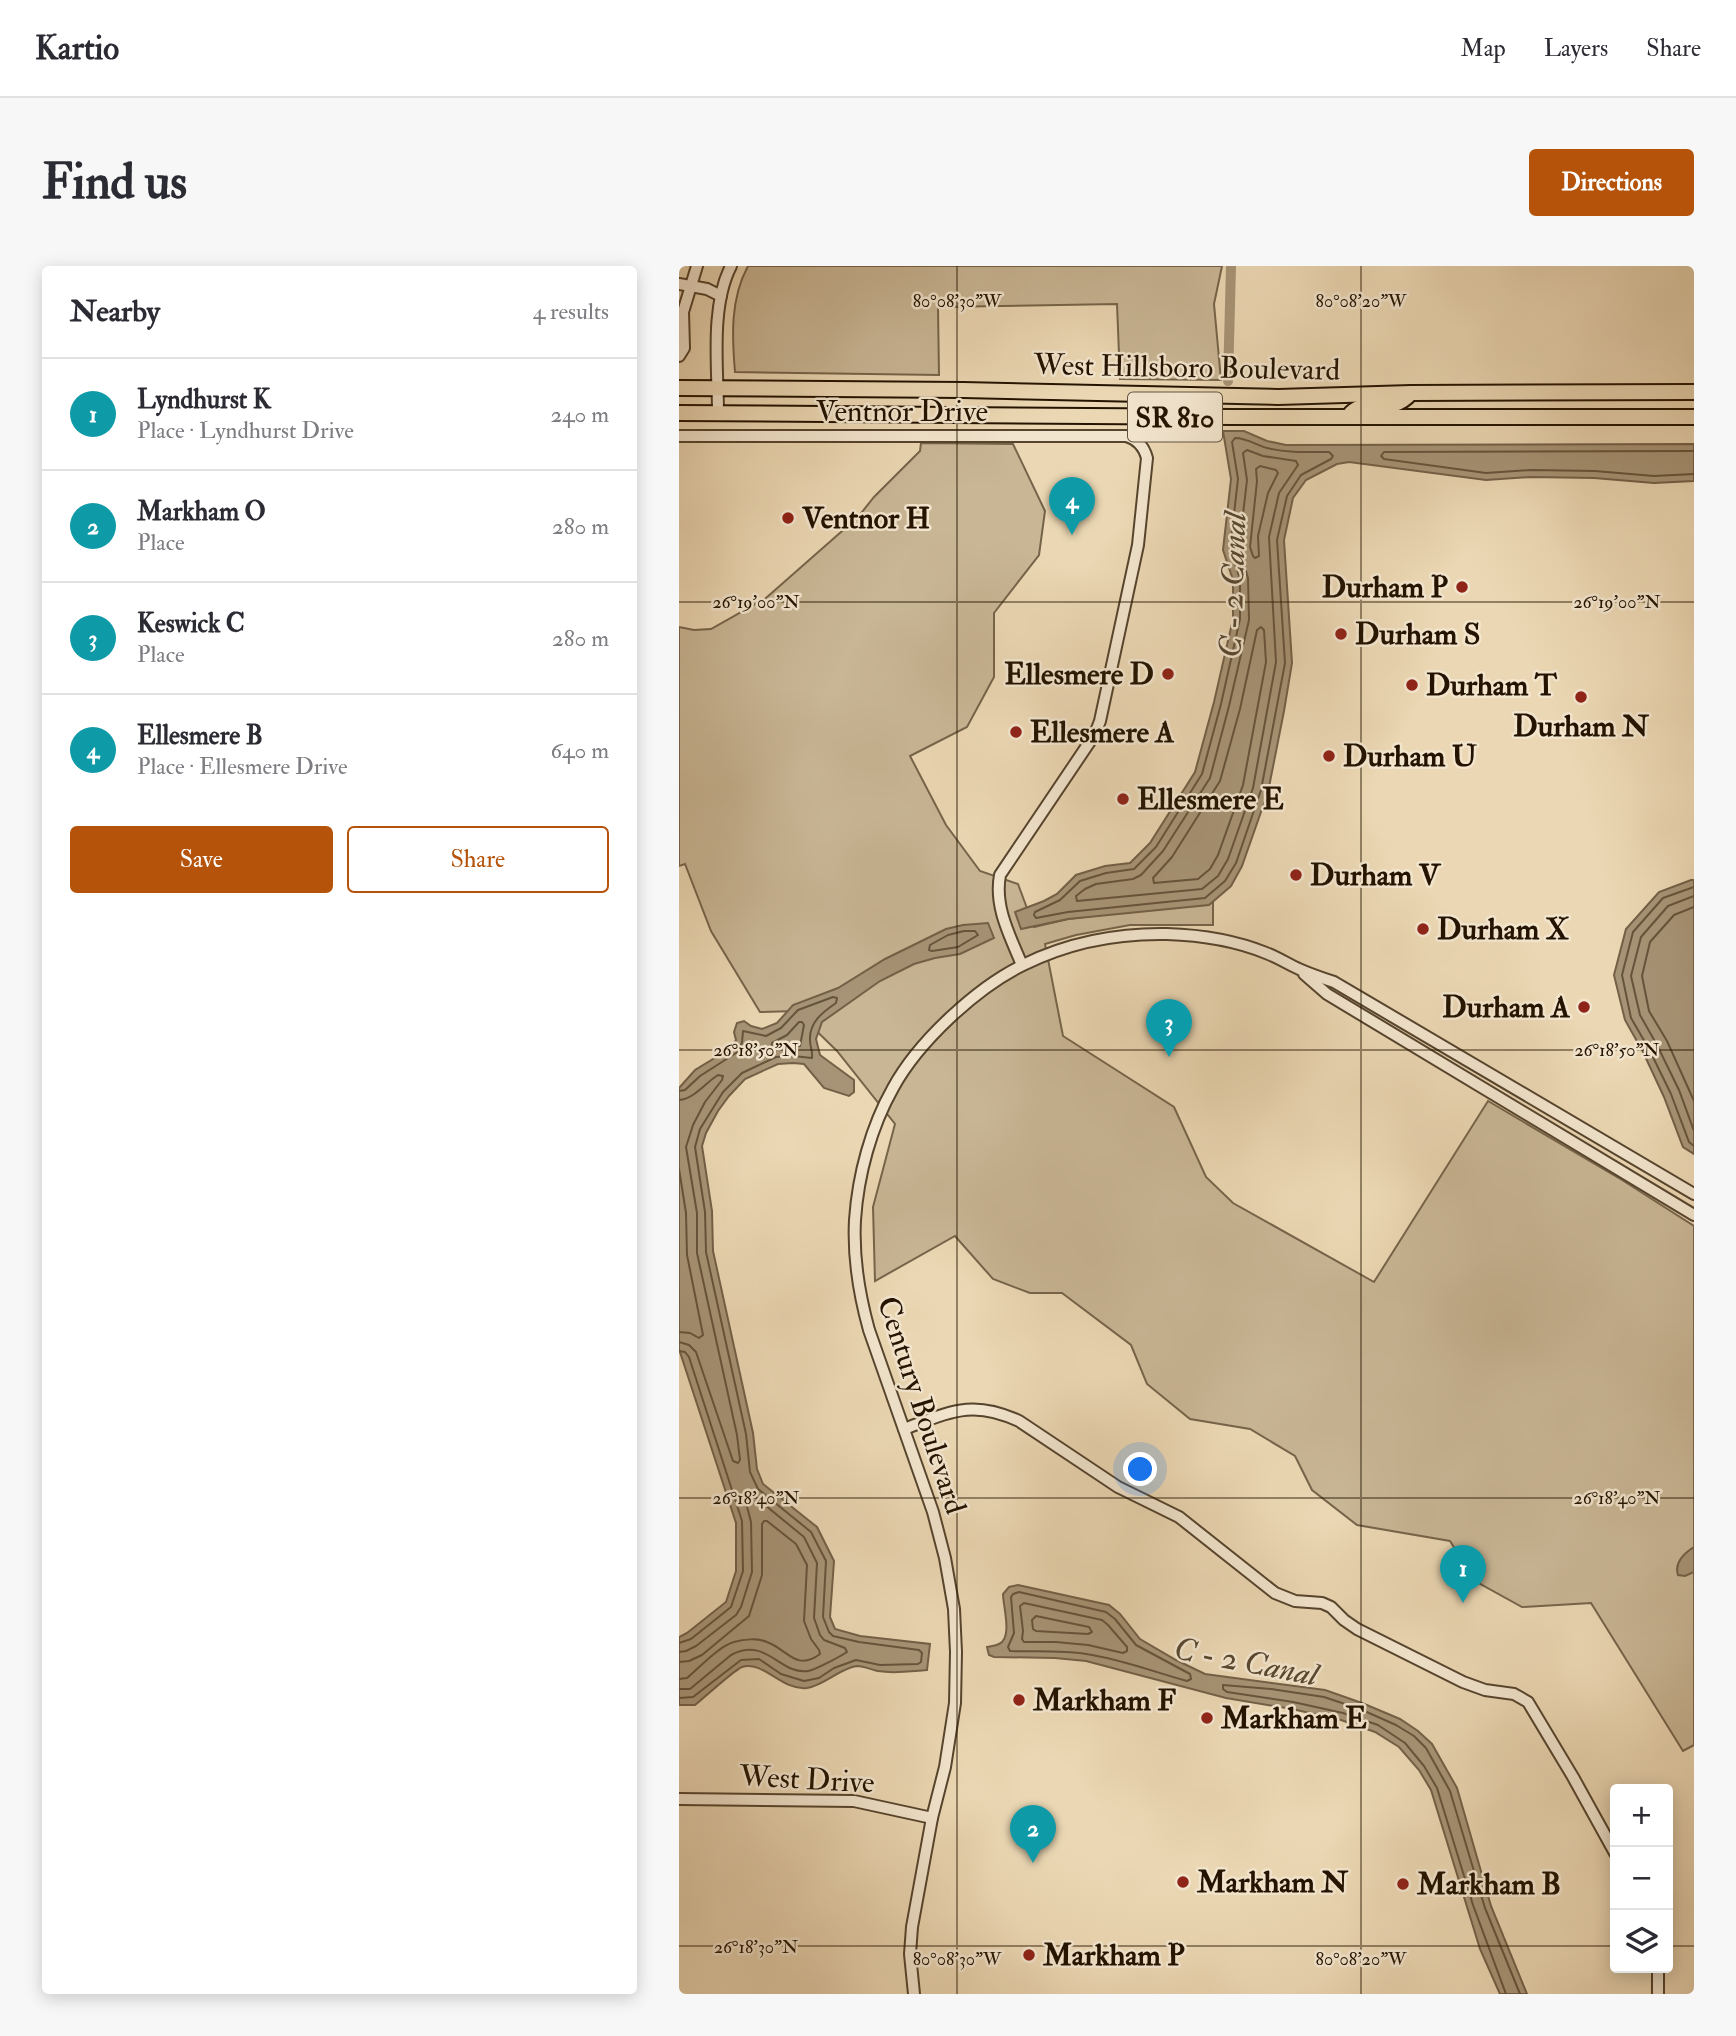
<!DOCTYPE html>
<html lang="en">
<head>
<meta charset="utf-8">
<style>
	body { margin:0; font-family:"IM FELL Double Pica",serif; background:#f7f7f7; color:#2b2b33 }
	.controls { position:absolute; right:21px; bottom:21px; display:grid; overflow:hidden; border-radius:7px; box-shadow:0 4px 18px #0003 }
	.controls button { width:63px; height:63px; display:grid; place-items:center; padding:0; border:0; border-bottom:2px solid #e1e1e2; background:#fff; color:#2b2b33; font:35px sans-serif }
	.you { position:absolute; left:462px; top:1204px; width:24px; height:24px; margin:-18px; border:5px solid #fff; border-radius:50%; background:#1a73e8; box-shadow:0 0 0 10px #1a73e833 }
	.badge { display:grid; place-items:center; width:46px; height:46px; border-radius:50%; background:#b45309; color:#fff; font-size:23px; font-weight:700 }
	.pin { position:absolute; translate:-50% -58px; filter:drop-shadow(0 2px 4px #0008) }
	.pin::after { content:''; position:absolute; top:37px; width:24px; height:21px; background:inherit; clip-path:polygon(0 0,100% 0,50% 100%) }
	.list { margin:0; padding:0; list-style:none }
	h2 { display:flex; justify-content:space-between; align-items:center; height:91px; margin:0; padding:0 28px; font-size:30px }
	h2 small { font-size:23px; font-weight:400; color:#7c7c81 }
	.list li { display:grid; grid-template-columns:46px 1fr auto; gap:21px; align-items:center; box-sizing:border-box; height:112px; padding:0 28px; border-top:2px solid #e1e1e2 }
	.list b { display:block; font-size:26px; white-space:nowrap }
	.list p { margin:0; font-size:23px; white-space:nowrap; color:#7c7c81 }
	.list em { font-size:23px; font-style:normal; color:#7c7c81 }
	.actions { display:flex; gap:14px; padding:21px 28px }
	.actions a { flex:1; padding:16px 0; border:2px solid #b45309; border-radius:7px; text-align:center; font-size:24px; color:#b45309 }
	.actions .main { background:#b45309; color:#fff }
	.icon { flex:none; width:38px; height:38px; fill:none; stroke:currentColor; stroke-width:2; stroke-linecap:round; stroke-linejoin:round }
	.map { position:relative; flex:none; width:1015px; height:1728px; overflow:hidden; border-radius:7px }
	header { display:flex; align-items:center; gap:42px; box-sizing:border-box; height:98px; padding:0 35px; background:#fff; border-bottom:2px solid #e1e1e2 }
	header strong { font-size:33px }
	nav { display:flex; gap:38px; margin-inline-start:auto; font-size:24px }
	.intro { display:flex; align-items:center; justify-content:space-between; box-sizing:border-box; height:168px; padding:0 42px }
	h1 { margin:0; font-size:49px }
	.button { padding:18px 32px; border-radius:7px; background:#b45309; color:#fff; font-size:24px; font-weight:700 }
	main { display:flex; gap:42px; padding:0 42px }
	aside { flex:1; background:#fff; border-radius:7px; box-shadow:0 4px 18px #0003 }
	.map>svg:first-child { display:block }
	.green { fill:#c9b695; stroke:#76644a; stroke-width:2 }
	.water { fill:#a79476; stroke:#736047; stroke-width:2 }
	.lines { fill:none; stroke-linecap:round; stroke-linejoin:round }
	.shore { stroke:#66543b; stroke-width:2 }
	.canal { stroke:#a79476; stroke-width:10 }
	.minor-casing { stroke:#56442d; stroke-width:14 }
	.major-casing { stroke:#241300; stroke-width:18 }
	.minor { stroke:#f2e5ce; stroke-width:10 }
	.major { stroke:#ebd7b3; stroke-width:14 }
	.ticks { fill:none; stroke:#241300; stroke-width:2; stroke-opacity:0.45 }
	.poi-dot { fill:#8f2418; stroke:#f2e5ce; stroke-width:2.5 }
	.labels { text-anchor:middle; stroke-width:5; stroke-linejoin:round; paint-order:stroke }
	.shield { fill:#f2e5ce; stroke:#62523e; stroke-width:2 }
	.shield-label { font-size:28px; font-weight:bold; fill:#241300 }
	.street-label { font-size:30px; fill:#241300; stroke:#f2e5ce }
	.poi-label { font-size:30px; font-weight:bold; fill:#241300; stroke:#f2e5ce; text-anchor:start }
	.water-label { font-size:32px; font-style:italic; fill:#58472f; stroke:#f2e5ce }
	.ticks-label { font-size:18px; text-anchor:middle; fill:#241300; stroke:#f2e5ce; stroke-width:5; stroke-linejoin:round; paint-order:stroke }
</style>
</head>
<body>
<header>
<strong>Kartio</strong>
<nav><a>Map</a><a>Layers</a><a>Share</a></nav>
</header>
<div class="intro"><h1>Find us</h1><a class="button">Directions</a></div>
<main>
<aside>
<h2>Nearby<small>4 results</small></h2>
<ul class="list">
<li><span class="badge" style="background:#0f9aa8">1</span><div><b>Lyndhurst K</b><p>Place · Lyndhurst Drive</p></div><em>240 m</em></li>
<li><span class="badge" style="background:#0f9aa8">2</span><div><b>Markham O</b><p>Place</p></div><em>280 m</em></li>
<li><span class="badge" style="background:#0f9aa8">3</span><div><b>Keswick C</b><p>Place</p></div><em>280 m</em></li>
<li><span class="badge" style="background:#0f9aa8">4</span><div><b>Ellesmere B</b><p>Place · Ellesmere Drive</p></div><em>640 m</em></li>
</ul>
<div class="actions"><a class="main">Save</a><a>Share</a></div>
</aside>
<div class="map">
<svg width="1015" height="1728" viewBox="0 0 1015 1728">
	<rect width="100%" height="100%" fill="#ebd7b3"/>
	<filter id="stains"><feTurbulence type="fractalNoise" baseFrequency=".00286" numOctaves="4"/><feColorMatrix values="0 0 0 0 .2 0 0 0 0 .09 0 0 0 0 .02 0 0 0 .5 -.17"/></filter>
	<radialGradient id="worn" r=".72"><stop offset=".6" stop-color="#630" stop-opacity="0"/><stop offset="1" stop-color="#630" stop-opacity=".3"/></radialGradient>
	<g class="green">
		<path d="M 69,0 L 543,0 L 535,38 L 542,114 L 441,113 L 438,38 L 259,41 L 260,109 L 56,106 C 53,71 51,33 69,0 Z"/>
		<path d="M 242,177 L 334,178 L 366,245 L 360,289 L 315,347 L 315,411 L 288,461 L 231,490 L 267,559 L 301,605 L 339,618 L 355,661 L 389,653 L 534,636 L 534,659 L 451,659 L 397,669 L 366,678 L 384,770 L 495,841 L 527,911 L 554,937 L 695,1016 L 809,835 L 943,914 L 1015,960 L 1015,1479 L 1004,1485 L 912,1337 L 843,1341 L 796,1315 L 771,1275 L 678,1259 L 633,1224 L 616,1190 L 571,1163 L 511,1153 L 468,1118 L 452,1079 L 383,1027 L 351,1027 L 314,1013 L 276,970 L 196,1015 L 194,941 L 216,858 L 158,785 L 117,745 L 81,746 L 32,665 L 6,598 L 0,600 L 0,361 L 15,364 L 32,363 L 87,332 L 179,251 L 195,231 L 241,185 Z"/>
	</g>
	<g class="water">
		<path d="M 544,165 L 565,165 L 588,175 L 607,179 L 1015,178 L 1015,215 L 975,217 L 915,212 L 852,211 L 807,214 L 670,196 L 658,198 L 627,214 L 614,232 L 605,274 L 613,397 L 605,445 L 589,526 L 563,600 L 552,620 L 530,639 L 389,653 L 342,663 L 336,646 L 365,635 L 378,628 L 397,609 L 426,600 L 451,597 L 471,577 L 516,506 L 535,436 L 554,353 L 554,314 L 544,284 L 552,213 Z"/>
		<path d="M 1012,614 L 1015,614 L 1015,888 L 1004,881 L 985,831 L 964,786 L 946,754 L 935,709 L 947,663 L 980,626 Z"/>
		<path d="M 309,657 L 315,672 L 281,688 L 256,692 L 235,698 L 201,715 L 143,756 L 137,773 L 141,789 L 175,814 L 175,826 L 170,830 L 145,822 L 125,798 L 114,797 L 99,798 L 66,813 L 50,830 L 39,845 L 27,867 L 23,880 L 33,945 L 34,985 L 74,1167 L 78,1203 L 84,1218 L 138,1261 L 155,1295 L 151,1351 L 156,1363 L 181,1370 L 251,1378 L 248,1404 C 232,1405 216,1408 199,1405 C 193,1404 185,1400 178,1400 C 161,1402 146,1419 128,1422 C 103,1425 84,1394 63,1401 C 55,1404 25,1432 16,1439 L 0,1439 L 0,1371 L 8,1367 L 47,1336 L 57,1305 L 57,1257 L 0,1083 L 0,822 L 16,804 L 52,782 L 57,774 L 55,766 L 58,757 L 65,755 L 72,760 L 83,763 L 98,757 L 114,739 L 159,722 L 206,693 L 267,663 L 284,659 Z"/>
		<path d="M 1015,1281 L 1015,1306 L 1006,1310 L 999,1309 C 995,1297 1005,1287 1015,1281 Z"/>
		<path d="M 339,1319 L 430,1339 L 441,1348 L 461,1373 L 497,1394 L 526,1408 L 646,1424 L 683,1437 L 721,1453 L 739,1465 L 753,1478 L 778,1522 L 812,1640 L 848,1728 L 821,1728 L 801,1683 L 752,1524 L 740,1504 L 720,1481 L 696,1466 L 662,1454 L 613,1443 L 547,1432 L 407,1395 L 376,1392 L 315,1391 L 310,1389 L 308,1381 C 312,1380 316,1380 320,1378 C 334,1372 324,1340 324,1328 L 330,1321 Z"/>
	</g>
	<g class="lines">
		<g class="shore">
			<path d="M 556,172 C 568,172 577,179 588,182 C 608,187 630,186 650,186 L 654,190 L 652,193 L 622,209 L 608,230 L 598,274 L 606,397 L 582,524 L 557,597 L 546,615 L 526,632 L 389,646 L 357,652 L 355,649 L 356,646 L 381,634 L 401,615 L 427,607 L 455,603 L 477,581 L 523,508 L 542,438 L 561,353 L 561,313 L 551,283 L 559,213 L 553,176 Z"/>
			<path d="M 568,184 L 584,190 L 617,195 L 619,199 L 600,227 L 590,271 L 597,396 L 574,522 L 549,593 L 539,610 L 523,623 L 398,635 L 397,630 L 406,623 L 417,618 L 454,613 L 462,609 L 484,585 L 531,512 L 550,440 L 570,354 L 569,312 L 560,282 L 568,214 L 564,187 Z"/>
			<path d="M 1015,185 L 705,186 L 702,190 L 705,193 L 807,207 L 852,204 L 916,205 L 975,210 L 1015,208"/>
			<path d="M 581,200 L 597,204 L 599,207 L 589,227 L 579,270 L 580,290 L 576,292 L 574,290 L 571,281 L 578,215 L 577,203 Z"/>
			<path d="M 582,361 L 585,364 L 587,396 L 564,519 L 539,589 L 531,603 L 519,613 L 475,617 L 474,612 L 493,591 L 541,515 L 561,443 L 578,364 Z"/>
			<path d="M 1015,621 L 984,632 L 954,666 L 943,709 L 952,752 L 970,783 L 992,828 L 1010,876 L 1015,880"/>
			<path d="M 1015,630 L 989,640 L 962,671 L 952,710 L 961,749 L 978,779 L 1000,824 L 1015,865"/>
			<path d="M 1015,641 L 995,649 L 971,676 L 963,710 L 970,745 L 988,775 L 1015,835"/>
			<path d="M 285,665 L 296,665 L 299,669 L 279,681 L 253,685 L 250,684 L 251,679 L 269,669 Z"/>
			<path d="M 120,756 L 123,756 L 125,759 L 121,780 L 92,782 L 93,777 L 108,769 Z"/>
			<path d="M 0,825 L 6,824 L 21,810 L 57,787 L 63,777 L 64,765 L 87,770 L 102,762 L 119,744 L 154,731 L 158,732 L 157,737 C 144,746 130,756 131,774 C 131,781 134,786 133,792 L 114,790 L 97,791 L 63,807 L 44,826 L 21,863 L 16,881 L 26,946 L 27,986 L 67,1168 L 71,1206 L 79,1223 L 132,1266 L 147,1295 L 144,1351 L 150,1366 L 154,1370 L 180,1376 L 240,1384 L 243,1387 L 242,1396 L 239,1398 L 201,1399 L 177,1394 L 155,1402 L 140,1412 L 125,1415 L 102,1408 L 80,1393 L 62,1394 L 14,1431 L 0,1432"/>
			<path d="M 0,834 C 15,833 26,817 39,809 L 44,810 L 43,814 L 26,836 L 14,859 L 7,881 L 18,947 L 18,987 L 58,1169 L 61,1194 L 59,1197 L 54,1195 L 17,1086 L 10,1079 L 0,1076"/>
			<path d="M 0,903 L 7,947 L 8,989 L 24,1069 L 20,1072 L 11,1067 L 0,1066"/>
			<path d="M 0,1085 L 6,1086 L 10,1091 L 63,1255 L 64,1305 L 52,1341 L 12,1373 L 0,1377"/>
			<path d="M 340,1326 L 427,1346 L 436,1353 L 457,1379 L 511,1408 L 512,1413 L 508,1415 C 475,1406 442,1393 407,1388 C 382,1384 356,1386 331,1385 L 329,1381 L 335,1367 L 332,1331 L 334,1328 Z"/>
			<path d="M 345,1337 L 423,1354 L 429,1359 L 448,1381 L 448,1385 L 444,1387 L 409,1379 L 377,1376 L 345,1376 L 343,1373 L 344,1365 L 341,1340 Z"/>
			<path d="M 357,1350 L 410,1361 L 413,1366 L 409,1368 L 357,1365 L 354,1363 L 353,1354 Z"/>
			<path d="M 0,1386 L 7,1385 L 17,1380 L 57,1349 L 62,1341 L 73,1306 L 72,1256 L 65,1229 L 66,1227 L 70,1226 L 125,1271 L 138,1297 L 135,1352 L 141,1369 L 145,1374 L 166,1382 L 168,1386 C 162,1390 136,1404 129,1405 C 100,1409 88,1370 52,1389 L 11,1423 L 0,1423"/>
			<path d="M 0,1396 L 10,1395 L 23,1389 L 70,1350 L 83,1309 L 83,1258 L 85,1255 L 88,1255 L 117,1278 L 128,1299 L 125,1355 L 132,1373 L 140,1384 L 141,1388 C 117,1406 108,1383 88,1376 C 79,1372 65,1373 55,1376 C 40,1380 20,1402 8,1412 L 0,1413"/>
			<path d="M 827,1728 L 794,1639 L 758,1522 L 745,1500 L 726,1477 L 699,1459 L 664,1447 L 614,1436 L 548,1426 L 544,1423 L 544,1419 L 592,1423 L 645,1431 L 681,1443 L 717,1459 L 735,1470 L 747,1482 L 771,1525 L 806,1642 L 841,1728"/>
		</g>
		<path class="canal" d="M 549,115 L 552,0"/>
		<defs>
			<g id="minor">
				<path d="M 0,18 L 28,23 L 42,30"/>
				<path d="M 0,90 L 5,82 L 4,46 L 18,0"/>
				<path d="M 39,147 C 39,102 31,41 52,0"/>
				<path d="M 0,170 L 447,170 C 458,173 465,181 468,192 L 459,279 L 421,455 L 416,468 L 321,609 C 315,641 331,670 343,699"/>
				<path d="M 625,708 L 648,728 L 1015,949"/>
				<path d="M 225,1163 C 271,1146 293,1133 340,1155 L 439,1221 L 500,1251 L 596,1327 L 616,1335 L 643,1337 L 652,1341 L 665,1354 L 678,1363 L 784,1416 L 806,1424 L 835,1428 L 849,1436 L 894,1511 L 936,1587"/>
				<path d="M 0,1533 L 175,1535 L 253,1552"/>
				<path d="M 235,1728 L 231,1688 L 233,1661 L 253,1552 L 266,1501 L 276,1437 L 277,1386 L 275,1343 L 266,1292 L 254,1246 L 190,1064 C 180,1028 174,991 176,954 C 179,909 192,861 214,822 C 239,776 297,722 344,699 C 388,677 439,667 488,668 C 521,669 555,674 587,687 C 598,691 609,698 620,703 C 631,708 643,712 655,716 L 1015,928"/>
				<path d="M 979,1728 L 979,1702"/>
			</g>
			<g id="major">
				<path d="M 0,122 L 284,124 L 599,131 L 732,127 L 1015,126"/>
				<path d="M 0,147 L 554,151 L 1015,151"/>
				<path d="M 672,147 C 690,130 711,151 732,127"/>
			</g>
		</defs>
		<use href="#minor" class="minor-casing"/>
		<use href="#major" class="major-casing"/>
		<use href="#minor" class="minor"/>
		<use href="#major" class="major"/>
	</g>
	<path class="ticks" d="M 278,0 L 278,1728M 682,0 L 682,1728M 0,336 L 1015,336M 0,784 L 1015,784M 0,1232 L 1015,1232M 0,1680 L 936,1680M 989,1680 L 1015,1680"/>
	<g class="poi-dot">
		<circle cx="109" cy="252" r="7"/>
		<circle cx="783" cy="321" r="7"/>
		<circle cx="662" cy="368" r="7"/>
		<circle cx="489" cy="408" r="7"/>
		<circle cx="733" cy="419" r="7"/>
		<circle cx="902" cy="431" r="7"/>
		<circle cx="337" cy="466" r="7"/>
		<circle cx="650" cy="490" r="7"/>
		<circle cx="444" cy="533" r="7"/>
		<circle cx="617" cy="609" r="7"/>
		<circle cx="744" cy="663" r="7"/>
		<circle cx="905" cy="741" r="7"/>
		<circle cx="340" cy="1434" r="7"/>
		<circle cx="528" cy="1452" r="7"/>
		<circle cx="504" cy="1616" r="7"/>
		<circle cx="724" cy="1618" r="7"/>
		<circle cx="350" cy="1689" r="7"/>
	</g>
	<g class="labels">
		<rect class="shield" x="449" y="126.5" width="94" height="49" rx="5"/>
		<g class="shield-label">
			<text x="496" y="161">SR 810</text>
		</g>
		<g class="street-label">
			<text transform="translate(508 101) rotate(1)" y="10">West Hillsboro Boulevard</text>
			<text x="223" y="155">Ventnor Drive</text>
			<text transform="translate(243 1139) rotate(72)" y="10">Century Boulevard</text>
			<text transform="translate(128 1513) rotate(3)" y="10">West Drive</text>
		</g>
		<g class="poi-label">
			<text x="123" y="262">Ventnor H</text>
			<text x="769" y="331" text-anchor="end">Durham P</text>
			<text x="676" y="378">Durham S</text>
			<text x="475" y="418" text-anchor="end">Ellesmere D</text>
			<text x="747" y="429">Durham T</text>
			<text x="902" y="470" text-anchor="middle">Durham N</text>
			<text x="351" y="476">Ellesmere A</text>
			<text x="664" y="500">Durham U</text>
			<text x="458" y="543">Ellesmere E</text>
			<text x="631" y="619">Durham V</text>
			<text x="758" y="673">Durham X</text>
			<text x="891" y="751" text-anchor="end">Durham A</text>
			<text x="354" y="1444">Markham F</text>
			<text x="542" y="1462">Markham E</text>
			<text x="518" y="1626">Markham N</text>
			<text x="738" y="1628">Markham B</text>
			<text x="364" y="1699">Markham P</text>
		</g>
		<g class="water-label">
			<text transform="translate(553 319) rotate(-88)" y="11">C - 2 Canal</text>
			<text transform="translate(567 1395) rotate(11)" y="11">C - 2 Canal</text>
		</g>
	</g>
	<g class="ticks-label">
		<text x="278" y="41">80°08'30"W</text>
		<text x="682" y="41">80°08'20"W</text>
		<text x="77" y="342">26°19'00"N</text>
		<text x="938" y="342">26°19'00"N</text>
		<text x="77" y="790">26°18'50"N</text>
		<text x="938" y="790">26°18'50"N</text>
		<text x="77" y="1238">26°18'40"N</text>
		<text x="938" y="1238">26°18'40"N</text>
		<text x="77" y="1687">26°18'30"N</text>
		<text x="278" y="1699">80°08'30"W</text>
		<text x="682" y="1699">80°08'20"W</text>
	</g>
	<rect width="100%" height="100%" filter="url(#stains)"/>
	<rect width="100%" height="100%" fill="url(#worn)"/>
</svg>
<div class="controls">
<button>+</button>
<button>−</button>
<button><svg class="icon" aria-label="layers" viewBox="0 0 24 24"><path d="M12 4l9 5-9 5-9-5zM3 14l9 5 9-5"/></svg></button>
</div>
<div class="you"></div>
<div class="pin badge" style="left:784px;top:1337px;background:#0f9aa8">1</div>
<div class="pin badge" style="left:354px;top:1597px;background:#0f9aa8">2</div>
<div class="pin badge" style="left:490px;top:791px;background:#0f9aa8">3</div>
<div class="pin badge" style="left:393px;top:269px;background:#0f9aa8">4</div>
</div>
</main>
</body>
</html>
